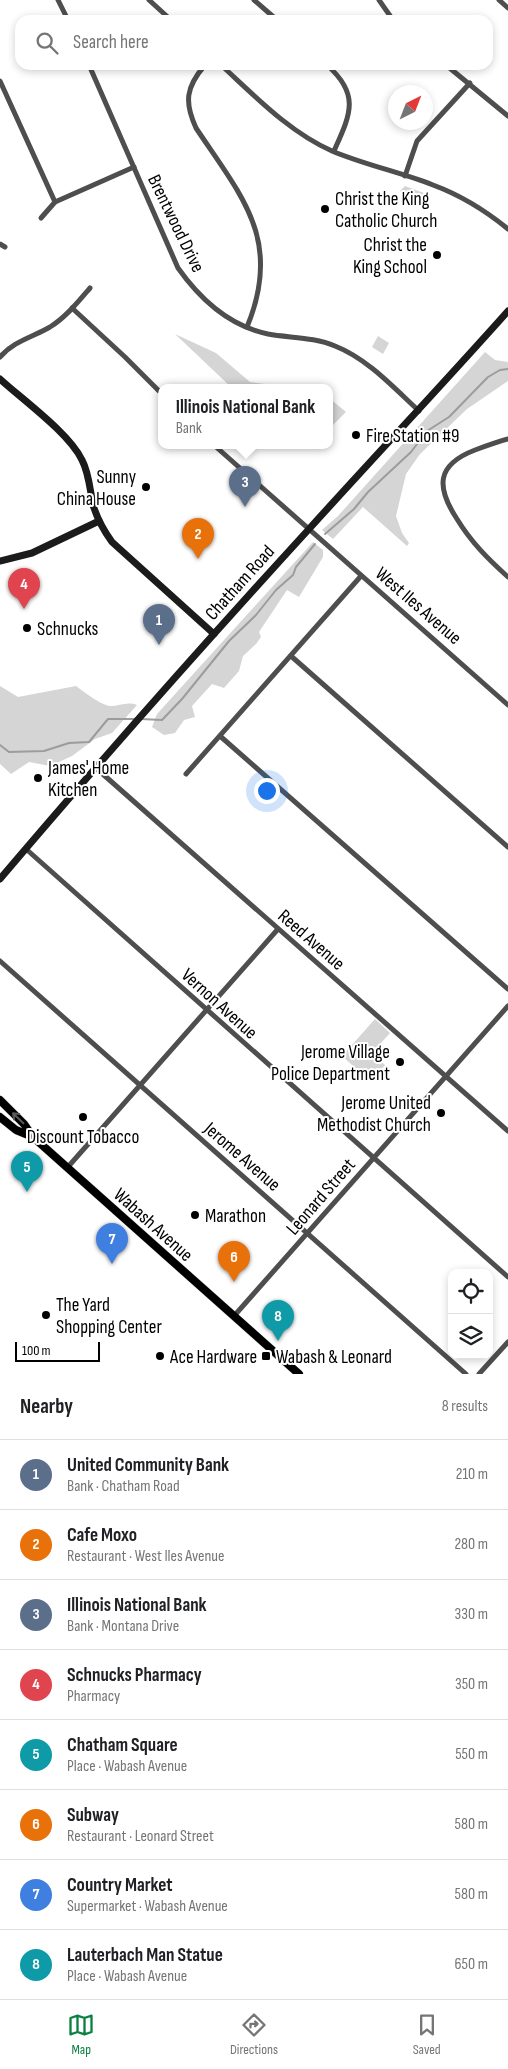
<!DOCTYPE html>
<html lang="en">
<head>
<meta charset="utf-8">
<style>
	body { margin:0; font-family:"Sofia Sans Condensed",sans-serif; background:#f6f6f6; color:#202124 }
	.controls { position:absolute; right:15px; bottom:15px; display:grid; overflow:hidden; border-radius:10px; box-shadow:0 2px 8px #0003 }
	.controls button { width:45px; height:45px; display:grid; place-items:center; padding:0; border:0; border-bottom:1px solid #e0e0e0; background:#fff; color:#202124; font:25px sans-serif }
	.compass { position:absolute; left:388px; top:85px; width:45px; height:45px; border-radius:50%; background:#fff; box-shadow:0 2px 8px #0003; rotate:42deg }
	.scale { position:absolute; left:15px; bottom:12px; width:85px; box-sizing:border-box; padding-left:5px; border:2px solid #000; border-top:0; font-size:14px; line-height:18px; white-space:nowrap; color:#000; -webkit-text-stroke:4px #fff; paint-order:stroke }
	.you { position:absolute; left:266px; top:790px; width:18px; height:18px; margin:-12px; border:4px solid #fff; border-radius:50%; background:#1a73e8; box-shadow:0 0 0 8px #1a73e833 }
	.badge { display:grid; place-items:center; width:32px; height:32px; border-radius:50%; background:#0b8043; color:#fff; font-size:16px; font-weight:700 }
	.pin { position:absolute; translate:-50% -41px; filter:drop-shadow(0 1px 2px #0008) }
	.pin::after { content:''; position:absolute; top:26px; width:18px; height:15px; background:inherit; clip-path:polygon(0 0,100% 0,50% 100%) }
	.popup { position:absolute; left:158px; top:384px; width:175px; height:65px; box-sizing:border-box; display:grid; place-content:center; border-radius:10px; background:#fff; filter:drop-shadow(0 1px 4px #0005); font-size:16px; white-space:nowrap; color:#757577 }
	.popup b { font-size:19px; color:#202124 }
	.popup::after { content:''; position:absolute; left:50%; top:100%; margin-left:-10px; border:10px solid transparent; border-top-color:#fff }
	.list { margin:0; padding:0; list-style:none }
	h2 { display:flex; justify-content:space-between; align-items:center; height:65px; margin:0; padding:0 20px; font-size:21px }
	h2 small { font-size:16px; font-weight:400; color:#757577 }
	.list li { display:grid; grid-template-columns:32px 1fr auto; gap:15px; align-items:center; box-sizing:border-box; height:70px; padding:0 20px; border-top:1px solid #e0e0e0 }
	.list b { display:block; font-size:19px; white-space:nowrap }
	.list p { margin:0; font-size:16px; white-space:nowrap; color:#757577 }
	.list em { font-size:16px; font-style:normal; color:#757577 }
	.icon { flex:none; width:28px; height:28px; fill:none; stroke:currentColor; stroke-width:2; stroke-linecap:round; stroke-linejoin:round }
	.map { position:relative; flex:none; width:508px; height:1374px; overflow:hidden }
	.search { position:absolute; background:#fff; box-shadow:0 2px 8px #0003; left:15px; right:15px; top:15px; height:55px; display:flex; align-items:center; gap:12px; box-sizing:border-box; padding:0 18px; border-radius:15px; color:#757577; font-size:19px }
	.sheet { height:625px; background:#fff }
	nav { display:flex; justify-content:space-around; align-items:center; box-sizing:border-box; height:70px; border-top:1px solid #e0e0e0; background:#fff; font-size:14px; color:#757577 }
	nav a { display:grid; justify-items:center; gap:2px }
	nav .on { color:#0b8043 }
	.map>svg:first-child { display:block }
	.green { fill:#d5d5d5 }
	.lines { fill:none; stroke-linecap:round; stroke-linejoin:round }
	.stream { stroke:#9c9c9c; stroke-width:2 }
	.primary-casing { stroke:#dbdbdb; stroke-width:9 }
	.street { stroke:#4e4e4e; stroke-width:5 }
	.secondary { stroke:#1b1b1b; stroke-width:7 }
	.primary { stroke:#000; stroke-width:8 }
	.oneway { stroke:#595959 }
	.poi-dot { fill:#000; stroke:#fff; stroke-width:2 }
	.labels { text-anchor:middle; stroke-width:4; stroke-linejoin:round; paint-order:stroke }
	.poi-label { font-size:19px; fill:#000; stroke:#fff; text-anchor:start }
	.street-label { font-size:19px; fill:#000; stroke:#fff }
</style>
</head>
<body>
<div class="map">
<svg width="508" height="1374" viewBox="0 0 508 1374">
	<rect width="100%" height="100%" fill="#fff"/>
	<g class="green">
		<path d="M 405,186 L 424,193 L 414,204 L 400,191 Z"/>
		<path d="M 175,334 L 216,353 L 250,382 L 294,388 L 232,388 Z"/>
		<path d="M 378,336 L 389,343 L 383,354 L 372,347 Z"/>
		<path d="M 485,352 L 495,360 L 508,362 L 508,381 L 467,409 L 420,454 L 406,474 L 396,516 L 402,533 L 409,543 L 407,546 L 363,507 L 333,539 L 322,530 L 338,516 Z"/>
		<path d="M 329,398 L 346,412 L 332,426 L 329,425 Z"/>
		<path d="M 313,542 L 323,550 L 323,557 L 299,597 L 287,590 L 259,632 L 261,637 L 256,644 L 243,656 L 239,671 L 224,688 L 212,684 L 192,706 L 195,717 L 184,720 L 175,733 L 164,735 L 152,727 L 157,714 Z"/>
		<path d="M 0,686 L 18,697 L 76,686 C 84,692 101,705 110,706 C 120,706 127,701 137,705 L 112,733 L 95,739 L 72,756 L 50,766 L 29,762 L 11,774 L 0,764 Z"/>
		<path d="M 375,1019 L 390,1033 L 372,1053 L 385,1065 L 371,1082 L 342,1056 Z"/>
	</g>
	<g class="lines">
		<g class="stream">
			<path d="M 325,534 L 354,509 L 368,492 L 411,452 L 427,431 L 449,417 L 488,377 L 500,370 L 508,369"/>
			<path d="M 141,719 L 162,720 L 182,699 L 229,641 L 256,615 L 276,590 L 293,575 L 296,567 L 315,544"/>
			<path d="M 0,745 L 9,752 L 44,751 L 69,743 L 89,742 L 108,719 L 136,719"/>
		</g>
		<defs>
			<g id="primary">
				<path d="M 0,1100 L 24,1124 L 33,1137 L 299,1374"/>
				<path d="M 0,1117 L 16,1130 L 33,1137"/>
			</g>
		</defs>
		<use href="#primary" class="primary-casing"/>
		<g class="street">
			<path d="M 58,0 L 68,20"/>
			<path d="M 149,0 L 171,20"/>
			<path d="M 254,0 L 277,20"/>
			<path d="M 379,0 L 393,20"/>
			<path d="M 499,0 L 508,8"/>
			<path d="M 89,65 L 178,268 C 200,299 229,326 268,334 C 290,338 314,337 335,346 C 368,359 394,388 419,411"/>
			<path d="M 205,65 C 186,87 184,102 196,128 C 242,197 283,240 247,327"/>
			<path d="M 221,65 C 255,96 289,132 332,151 C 365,165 400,172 433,185 C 460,195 486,211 508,229"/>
			<path d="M 327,65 C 361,95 350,115 334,151"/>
			<path d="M 446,65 L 508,116"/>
			<path d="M 0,81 L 55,202"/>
			<path d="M 405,176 L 417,141 L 470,83"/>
			<path d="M 41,218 L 55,202 L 134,167"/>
			<path d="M 0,244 L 5,247"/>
			<path d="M 72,308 L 125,357 L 161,393"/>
			<path d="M 0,357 C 14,341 33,337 50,327 C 66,317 78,302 90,288"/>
			<path d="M 508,439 C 497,442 486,446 475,450 C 436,465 436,487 457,519 C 471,542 488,559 508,577"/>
			<path d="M 215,446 L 508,705"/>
			<path d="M 291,656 L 508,847"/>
			<path d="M 220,736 L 508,989"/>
			<path d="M 97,769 L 508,1131"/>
			<path d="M 186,774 L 361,576"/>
			<path d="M 26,849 L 508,1277"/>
			<path d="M 0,961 L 466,1374"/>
			<path d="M 67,1168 L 278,929"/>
			<path d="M 234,1316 L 508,1006"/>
			<path d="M 479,1374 L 508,1342"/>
		</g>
		<g class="secondary">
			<path d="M 0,379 C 23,400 69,433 82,460 C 89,473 90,490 93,505 C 97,518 104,531 112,542 L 214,634"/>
			<path d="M 0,561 L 32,553 L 99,521"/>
			<path d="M 0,879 C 101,760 204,644 309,529 C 375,456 443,384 508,311"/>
		</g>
		<use href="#primary" class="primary"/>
	</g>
	<defs><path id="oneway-shaft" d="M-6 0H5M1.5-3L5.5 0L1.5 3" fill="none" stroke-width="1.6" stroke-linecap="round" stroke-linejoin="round" transform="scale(1.25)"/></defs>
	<use class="oneway" href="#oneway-shaft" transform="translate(18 1118) rotate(-136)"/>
	<g class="poi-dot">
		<circle cx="325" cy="209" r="5"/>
		<circle cx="437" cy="255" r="5"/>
		<circle cx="356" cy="435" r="5"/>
		<circle cx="146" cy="487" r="5"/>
		<circle cx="27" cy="628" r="5"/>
		<circle cx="38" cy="778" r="5"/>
		<circle cx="400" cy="1062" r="5"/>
		<circle cx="441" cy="1113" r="5"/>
		<circle cx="83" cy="1117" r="5"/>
		<circle cx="195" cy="1215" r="5"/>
		<circle cx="46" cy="1315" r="5"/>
		<circle cx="160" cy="1356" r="5"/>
		<rect x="261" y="1351" width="10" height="10" rx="2.5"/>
	</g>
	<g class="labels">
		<g class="poi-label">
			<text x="335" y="205">Christ the King<tspan x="335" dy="22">Catholic Church</tspan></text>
			<text x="427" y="251" text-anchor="end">Christ the<tspan x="427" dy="22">King School</tspan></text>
			<text x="366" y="442">Fire Station #9</text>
			<text x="136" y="483" text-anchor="end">Sunny<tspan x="136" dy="22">China House</tspan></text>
			<text x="37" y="635">Schnucks</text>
			<text x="48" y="774">James' Home<tspan x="48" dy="22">Kitchen</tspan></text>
			<text x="390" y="1058" text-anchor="end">Jerome Village<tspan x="390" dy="22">Police Department</tspan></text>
			<text x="431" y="1109" text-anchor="end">Jerome United<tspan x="431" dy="22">Methodist Church</tspan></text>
			<text x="83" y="1143" text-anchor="middle">Discount Tobacco</text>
			<text x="205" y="1222">Marathon</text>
			<text x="56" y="1311">The Yard<tspan x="56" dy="22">Shopping Center</tspan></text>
			<text x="170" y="1363">Ace Hardware</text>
			<text x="276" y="1363">Wabash &amp; Leonard</text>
		</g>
		<g class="street-label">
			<text transform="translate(177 223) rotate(64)" y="7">Brentwood Drive</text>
			<text transform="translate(239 582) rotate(-48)" y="7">Chatham Road</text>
			<text transform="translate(419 605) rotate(41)" y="7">West Iles Avenue</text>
			<text transform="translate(312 939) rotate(41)" y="7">Reed Avenue</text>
			<text transform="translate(220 1003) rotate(42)" y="7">Vernon Avenue</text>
			<text transform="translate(243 1156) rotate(41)" y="7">Jerome Avenue</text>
			<text transform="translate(320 1196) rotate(-49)" y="7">Leonard Street</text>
			<text transform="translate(154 1224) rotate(42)" y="7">Wabash Avenue</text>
		</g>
	</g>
</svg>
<div class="controls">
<button><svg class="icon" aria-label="locate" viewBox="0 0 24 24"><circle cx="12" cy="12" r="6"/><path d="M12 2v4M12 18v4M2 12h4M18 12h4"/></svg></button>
<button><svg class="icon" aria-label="layers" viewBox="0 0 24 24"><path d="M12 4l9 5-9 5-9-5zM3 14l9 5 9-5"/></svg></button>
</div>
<svg class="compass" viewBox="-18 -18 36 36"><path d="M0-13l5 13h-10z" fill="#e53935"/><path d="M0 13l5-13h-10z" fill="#757577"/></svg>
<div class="scale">100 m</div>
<div class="you"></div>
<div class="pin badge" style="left:159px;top:645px;background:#5c6f8a">1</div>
<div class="pin badge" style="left:198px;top:559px;background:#e8710a">2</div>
<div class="pin badge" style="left:245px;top:507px;background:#5c6f8a">3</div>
<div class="popup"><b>Illinois National Bank</b>Bank</div>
<div class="pin badge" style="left:24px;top:609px;background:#e0444e">4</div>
<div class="pin badge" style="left:27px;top:1192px;background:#0f9aa8">5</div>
<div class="pin badge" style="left:234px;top:1282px;background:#e8710a">6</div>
<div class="pin badge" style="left:112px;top:1264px;background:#3f7fe0">7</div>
<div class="pin badge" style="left:278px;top:1341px;background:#0f9aa8">8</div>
<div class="search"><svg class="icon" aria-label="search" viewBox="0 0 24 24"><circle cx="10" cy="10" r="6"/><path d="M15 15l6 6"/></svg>Search here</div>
</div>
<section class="sheet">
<h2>Nearby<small>8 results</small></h2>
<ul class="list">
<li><span class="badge" style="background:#5c6f8a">1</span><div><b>United Community Bank</b><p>Bank · Chatham Road</p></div><em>210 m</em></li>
<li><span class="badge" style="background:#e8710a">2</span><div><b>Cafe Moxo</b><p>Restaurant · West Iles Avenue</p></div><em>280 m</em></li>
<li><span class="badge" style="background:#5c6f8a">3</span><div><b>Illinois National Bank</b><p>Bank · Montana Drive</p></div><em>330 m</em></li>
<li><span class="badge" style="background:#e0444e">4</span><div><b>Schnucks Pharmacy</b><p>Pharmacy</p></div><em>350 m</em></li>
<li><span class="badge" style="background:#0f9aa8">5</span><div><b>Chatham Square</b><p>Place · Wabash Avenue</p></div><em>550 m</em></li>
<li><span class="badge" style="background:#e8710a">6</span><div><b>Subway</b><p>Restaurant · Leonard Street</p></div><em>580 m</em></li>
<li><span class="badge" style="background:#3f7fe0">7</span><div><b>Country Market</b><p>Supermarket · Wabash Avenue</p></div><em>580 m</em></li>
<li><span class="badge" style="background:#0f9aa8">8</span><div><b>Lauterbach Man Statue</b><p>Place · Wabash Avenue</p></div><em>650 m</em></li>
</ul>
</section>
<nav>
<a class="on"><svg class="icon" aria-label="map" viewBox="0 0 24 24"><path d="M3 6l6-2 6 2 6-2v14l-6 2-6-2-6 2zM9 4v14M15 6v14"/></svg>Map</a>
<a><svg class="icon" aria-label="directions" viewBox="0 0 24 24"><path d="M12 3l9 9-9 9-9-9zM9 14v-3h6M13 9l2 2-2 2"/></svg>Directions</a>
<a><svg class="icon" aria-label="saved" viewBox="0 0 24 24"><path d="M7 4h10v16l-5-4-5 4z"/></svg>Saved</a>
</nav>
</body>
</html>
